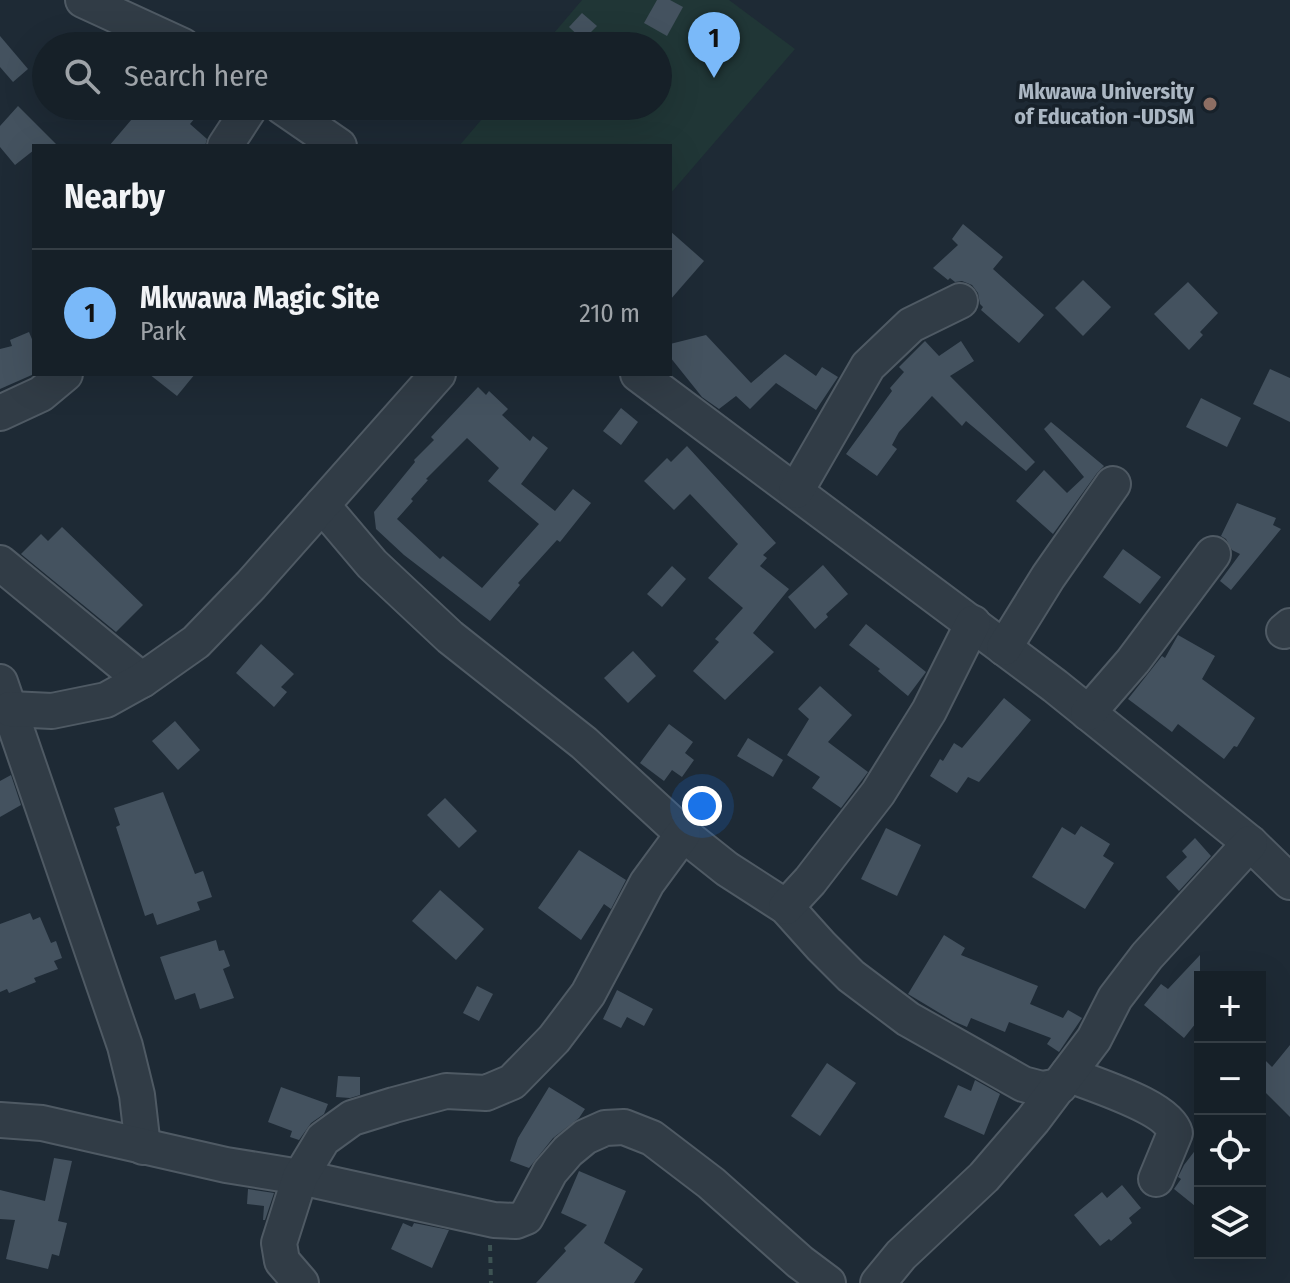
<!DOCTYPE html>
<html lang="en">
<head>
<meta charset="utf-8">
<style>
	body { margin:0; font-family:"Fira Sans Condensed",sans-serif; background:#1f2830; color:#f1f3f6 }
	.controls { position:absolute; right:24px; bottom:24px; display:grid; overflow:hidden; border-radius:0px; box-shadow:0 8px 32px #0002 }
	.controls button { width:72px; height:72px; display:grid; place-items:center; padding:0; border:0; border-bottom:2px solid #353e45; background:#162028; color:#f1f3f6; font:40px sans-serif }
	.you { position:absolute; left:702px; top:806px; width:28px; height:28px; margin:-20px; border:6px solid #fff; border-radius:50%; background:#1a73e8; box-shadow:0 0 0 12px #1a73e833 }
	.badge { display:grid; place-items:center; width:52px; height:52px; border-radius:50%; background:#7ab9f9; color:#111; font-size:26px; font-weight:700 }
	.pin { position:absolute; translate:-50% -66px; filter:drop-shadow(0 2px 4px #0008) }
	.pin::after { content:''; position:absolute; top:42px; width:28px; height:24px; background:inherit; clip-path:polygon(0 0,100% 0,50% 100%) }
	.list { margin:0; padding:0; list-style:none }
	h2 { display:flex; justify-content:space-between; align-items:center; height:104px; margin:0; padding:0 32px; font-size:34px }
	h2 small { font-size:26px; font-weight:400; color:#9ea3a8 }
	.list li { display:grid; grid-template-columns:52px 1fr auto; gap:24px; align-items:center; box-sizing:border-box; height:128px; padding:0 32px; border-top:2px solid #353e45 }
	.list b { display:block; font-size:30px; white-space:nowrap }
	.list p { margin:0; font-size:26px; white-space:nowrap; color:#9ea3a8 }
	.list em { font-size:26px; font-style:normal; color:#9ea3a8 }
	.icon { flex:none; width:44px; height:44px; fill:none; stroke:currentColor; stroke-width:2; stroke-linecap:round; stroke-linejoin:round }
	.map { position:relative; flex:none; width:1290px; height:1283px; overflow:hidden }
	.search { position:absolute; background:#162028; box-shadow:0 8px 32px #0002; left:32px; top:32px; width:640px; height:88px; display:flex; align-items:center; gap:20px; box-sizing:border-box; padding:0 28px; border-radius:44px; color:#9ea3a8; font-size:30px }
	.panel { position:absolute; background:#162028; box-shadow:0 8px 32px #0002; left:32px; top:144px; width:640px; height:232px; border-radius:0px }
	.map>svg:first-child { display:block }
	.green { fill:#203636 }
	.building { fill:#44525f; fill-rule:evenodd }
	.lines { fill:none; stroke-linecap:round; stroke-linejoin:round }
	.minor-casing { stroke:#4f5a64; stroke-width:38 }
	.path { stroke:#3d5353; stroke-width:4; stroke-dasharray:6 6; stroke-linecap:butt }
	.minor { stroke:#313c46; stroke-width:34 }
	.education-dot { fill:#8d6e63; stroke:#17212a; stroke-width:3 }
	.labels { text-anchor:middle; stroke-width:7; stroke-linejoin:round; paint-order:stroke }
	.poi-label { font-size:22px; font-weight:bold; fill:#abb7c3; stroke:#17212a; text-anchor:end }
</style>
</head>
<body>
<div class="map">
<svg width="1290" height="1283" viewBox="0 0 1290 1283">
	<rect width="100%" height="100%" fill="#1e2a35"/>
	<path class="green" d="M 582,0 L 729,0 L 795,49 L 670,194 L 670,146 L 459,146 L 493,106 L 658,106 L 658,46 L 543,46 Z"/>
	<g class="building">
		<path d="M 657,0 L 670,0 L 683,7 L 667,36 L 644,23 Z"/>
		<path d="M 582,13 L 597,26 L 583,40 L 569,27 Z"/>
		<path d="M 0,36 L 28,69 L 13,82 L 0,67 Z"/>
		<path d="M 18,106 L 58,146 L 34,146 L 34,150 L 15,165 L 0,147 L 0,126 Z"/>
		<path d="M 143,106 L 205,106 L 190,124 L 207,139 L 205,146 L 109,146 Z"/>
		<path d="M 963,224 L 1003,257 L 993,269 L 1044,315 L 1019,343 L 981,310 L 983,307 L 980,304 L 978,293 L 972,285 L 962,281 L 955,282 L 950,278 L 948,280 L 933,268 L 958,245 L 952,239 Z"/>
		<path d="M 670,231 L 704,261 L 670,300 Z"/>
		<path d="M 1083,280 L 1111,307 L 1083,336 L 1055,308 Z"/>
		<path d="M 1188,282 L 1218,313 L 1200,332 L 1203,335 L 1189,350 L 1154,314 Z"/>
		<path d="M 29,332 L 34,344 L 34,374 L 0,389 L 0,349 L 12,346 L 10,340 Z"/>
		<path d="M 706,335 L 751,383 L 785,354 L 816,376 L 822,367 L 838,377 L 816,410 L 776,383 L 750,409 L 736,396 L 719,409 L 702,397 L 670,357 L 670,344 Z"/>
		<path d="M 925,341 L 939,356 L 961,341 L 974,361 L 950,376 L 1035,462 L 1026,471 L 966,421 L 962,426 L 932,396 L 899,432 L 892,445 L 897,449 L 877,476 L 846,454 L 892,391 L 890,388 L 904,372 L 899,367 Z"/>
		<path d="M 1270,369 L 1290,378 L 1290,422 L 1253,404 Z"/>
		<path d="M 149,374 L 195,374 L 177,396 Z"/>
		<path d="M 478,387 L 486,395 L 489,391 L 508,409 L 502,415 L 530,441 L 533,436 L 548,448 L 521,484 L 555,511 L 573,489 L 591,503 L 560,542 L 557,540 L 518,583 L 520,585 L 490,621 L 404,555 L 376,529 L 374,512 L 415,462 L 414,460 L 434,440 L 431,437 ZM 467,438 L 499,468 L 488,481 L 539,524 L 482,588 L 443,556 L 440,559 L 397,519 L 413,501 L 411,499 L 428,480 L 426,479 Z"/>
		<path d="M 1201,398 L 1241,418 L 1227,447 L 1186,427 Z"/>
		<path d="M 621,408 L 638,422 L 621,445 L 603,431 Z"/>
		<path d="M 1051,422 L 1104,466 L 1097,473 L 1053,534 L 1016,501 L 1044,470 L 1067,493 L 1084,477 L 1044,429 Z"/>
		<path d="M 687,446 L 776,543 L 763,555 L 767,558 L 760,566 L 789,589 L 753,633 L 774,652 L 725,700 L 693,671 L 719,642 L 715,639 L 743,608 L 708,578 L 738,544 L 690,494 L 674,510 L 644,481 L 667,458 L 671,462 Z"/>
		<path d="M 1237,503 L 1276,518 L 1273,525 L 1281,529 L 1231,590 L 1220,581 L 1240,554 L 1232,550 L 1226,539 L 1221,536 Z"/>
		<path d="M 62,527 L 143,605 L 116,632 L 21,554 L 41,534 L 48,541 Z"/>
		<path d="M 1123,549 L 1161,577 L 1140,604 L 1103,577 Z"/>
		<path d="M 823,565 L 848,594 L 826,614 L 828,617 L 815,629 L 788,597 Z"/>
		<path d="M 672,566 L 686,579 L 662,607 L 647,594 Z"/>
		<path d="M 866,624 L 926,672 L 908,696 L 878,671 L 880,669 L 849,645 Z"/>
		<path d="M 1178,635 L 1215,656 L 1202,679 L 1255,718 L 1237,747 L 1234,746 L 1224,759 L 1178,724 L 1172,732 L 1128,699 L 1162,656 L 1165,658 Z"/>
		<path d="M 261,644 L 294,674 L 281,687 L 287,692 L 274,707 L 236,673 Z"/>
		<path d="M 633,651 L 656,676 L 628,703 L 604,678 Z"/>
		<path d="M 820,686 L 852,715 L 828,742 L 868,772 L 841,808 L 812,788 L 820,777 L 787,755 L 809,719 L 798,709 Z"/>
		<path d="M 1004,698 L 1031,720 L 979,782 L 968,777 L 957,793 L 930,776 L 940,759 L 943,761 L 954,743 L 962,748 Z"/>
		<path d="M 175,721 L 200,750 L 178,770 L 152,741 Z"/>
		<path d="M 669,724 L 693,742 L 685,753 L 694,760 L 682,777 L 672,770 L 664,781 L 640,763 Z"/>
		<path d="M 748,738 L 783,760 L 773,777 L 737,756 Z"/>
		<path d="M 11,775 L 21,805 L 0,817 L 0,781 Z"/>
		<path d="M 163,792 L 195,874 L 203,871 L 212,897 L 197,902 L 200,910 L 157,925 L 153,913 L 145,916 L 116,827 L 120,825 L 114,808 Z"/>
		<path d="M 445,798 L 477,831 L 459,848 L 427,815 Z"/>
		<path d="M 1081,826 L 1110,844 L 1103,856 L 1114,863 L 1085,909 L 1032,877 L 1062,827 L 1075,835 Z"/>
		<path d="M 886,828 L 921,845 L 897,896 L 861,879 Z"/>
		<path d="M 1195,838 L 1211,856 L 1179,891 L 1166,877 L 1187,857 L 1182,851 Z"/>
		<path d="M 579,850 L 626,880 L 611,909 L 604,904 L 581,940 L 538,908 Z"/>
		<path d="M 440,890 L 484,929 L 456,960 L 412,921 Z"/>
		<path d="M 30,913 L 33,920 L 40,917 L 51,943 L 56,941 L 62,958 L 54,961 L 58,969 L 34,978 L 36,982 L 9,993 L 7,989 L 0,992 L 0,924 Z"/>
		<path d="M 944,935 L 965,948 L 961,955 L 1038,986 L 1030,1004 L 1063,1018 L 1068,1010 L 1082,1018 L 1059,1052 L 1047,1044 L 1051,1038 L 1009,1022 L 1005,1032 L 971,1018 L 967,1027 L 953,1021 L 908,994 Z"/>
		<path d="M 216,940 L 219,951 L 224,950 L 230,966 L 223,969 L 234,998 L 200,1009 L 195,993 L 175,1000 L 160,957 Z"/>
		<path d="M 1200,955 L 1200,1018 L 1184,1038 L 1144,1005 L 1161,984 L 1168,989 Z"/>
		<path d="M 477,986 L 493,994 L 479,1021 L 463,1013 Z"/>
		<path d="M 617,990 L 653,1009 L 644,1026 L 627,1017 L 621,1028 L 603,1019 Z"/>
		<path d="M 1290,1045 L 1290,1117 L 1260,1087 L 1260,1055 L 1272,1067 Z"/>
		<path d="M 827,1063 L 856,1083 L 820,1136 L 791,1116 Z"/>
		<path d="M 338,1076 L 360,1077 L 360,1095 L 350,1098 L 336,1097 Z"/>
		<path d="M 975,1080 L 1000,1094 L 984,1135 L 944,1117 L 958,1085 L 971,1091 Z"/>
		<path d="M 281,1087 L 328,1104 L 324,1114 L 311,1123 L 299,1140 L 290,1137 L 292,1131 L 268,1122 Z"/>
		<path d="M 549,1087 L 585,1109 L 579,1118 L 553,1138 L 529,1168 L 510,1161 L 518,1138 Z"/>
		<path d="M 1200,1144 L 1200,1210 L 1174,1189 L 1181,1179 L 1178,1177 L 1184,1165 Z"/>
		<path d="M 54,1158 L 72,1161 L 58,1221 L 67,1223 L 59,1256 L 52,1254 L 48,1269 L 6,1259 L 15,1220 L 0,1219 L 0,1190 L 45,1201 Z"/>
		<path d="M 579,1171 L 626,1191 L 604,1243 L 643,1269 L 634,1283 L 536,1283 L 566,1251 L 564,1248 L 587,1225 L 561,1213 Z"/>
		<path d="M 1122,1185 L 1141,1208 L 1129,1218 L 1132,1223 L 1111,1241 L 1109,1239 L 1100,1246 L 1074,1215 L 1102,1192 L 1107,1198 Z"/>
		<path d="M 248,1189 L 274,1193 L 265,1220 L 263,1220 L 264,1206 L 247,1204 Z"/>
		<path d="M 403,1223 L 412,1227 L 414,1223 L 449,1230 L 432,1268 L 391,1249 Z"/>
	</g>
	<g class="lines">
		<defs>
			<g id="minor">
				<path d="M 83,0 L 183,46"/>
				<path d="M 281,106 L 339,146"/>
				<path d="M 225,146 L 251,106"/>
				<path d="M 638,374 L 1055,686 L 1250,843 L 1290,882"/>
				<path d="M 0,413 L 41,394 L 65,374"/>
				<path d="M 796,491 L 868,366 L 911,325 L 960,301"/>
				<path d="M 322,505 L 372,564 L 450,637 L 584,743 L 683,834 L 727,869 L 786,907 L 821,946 L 851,976 L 908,1019 L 1023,1084 L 1042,1089 L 1060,1086"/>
				<path d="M 0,563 L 142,680"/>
				<path d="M 1284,631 L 1290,626"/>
				<path d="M 1004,648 L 1048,577 L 1113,484"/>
				<path d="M 0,682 L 125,1046 L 137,1095 L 143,1147"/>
				<path d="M 10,709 L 52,711 L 106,700 L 142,680 L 196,642 L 251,585 L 438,374"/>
				<path d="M 1088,713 L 1133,661 L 1213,554"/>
				<path d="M 786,907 L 810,881 L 878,793 L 929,711 L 973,623"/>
				<path d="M 1068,1074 C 1093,1085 1168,1106 1175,1133 L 1156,1179"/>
				<path d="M 0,1120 L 42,1123 L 226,1165 L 300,1177 L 494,1220 L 516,1221 L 526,1217 L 550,1172 L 568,1151 L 585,1137 L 605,1128 L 624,1127 L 652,1138 L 711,1183 L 800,1262 L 828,1283"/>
				<path d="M 301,1283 L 282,1261 L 279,1243 L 300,1177 L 323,1139 L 352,1118 L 394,1105 L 446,1091 L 486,1093 L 512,1082 L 554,1039 L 588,994 L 647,883 L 683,834"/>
				<path d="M 878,1283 L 901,1255 L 984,1177 L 1033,1120 L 1094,1039 L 1115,998 L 1147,956 L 1250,843"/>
			</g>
		</defs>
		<use href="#minor" class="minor-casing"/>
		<path class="path" d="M 490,1245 L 491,1283"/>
		<use href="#minor" class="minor"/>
	</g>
	<circle class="education-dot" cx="1210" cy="104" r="8"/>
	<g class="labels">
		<g class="poi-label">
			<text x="1194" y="99">Mkwawa University<tspan x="1194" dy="25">of Education -UDSM</tspan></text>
		</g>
	</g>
</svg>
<div class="controls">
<button>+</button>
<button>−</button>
<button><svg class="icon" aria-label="locate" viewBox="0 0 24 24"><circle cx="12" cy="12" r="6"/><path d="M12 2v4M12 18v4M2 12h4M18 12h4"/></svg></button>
<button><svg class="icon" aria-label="layers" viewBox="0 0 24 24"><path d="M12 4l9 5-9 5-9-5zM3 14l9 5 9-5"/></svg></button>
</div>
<div class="you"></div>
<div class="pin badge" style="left:714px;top:78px">1</div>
<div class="search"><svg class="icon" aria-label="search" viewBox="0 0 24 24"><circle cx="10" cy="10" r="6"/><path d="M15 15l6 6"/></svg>Search here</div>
<section class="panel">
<h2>Nearby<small></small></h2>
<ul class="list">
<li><span class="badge">1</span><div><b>Mkwawa Magic Site</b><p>Park</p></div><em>210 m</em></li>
</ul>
</section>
</div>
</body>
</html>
